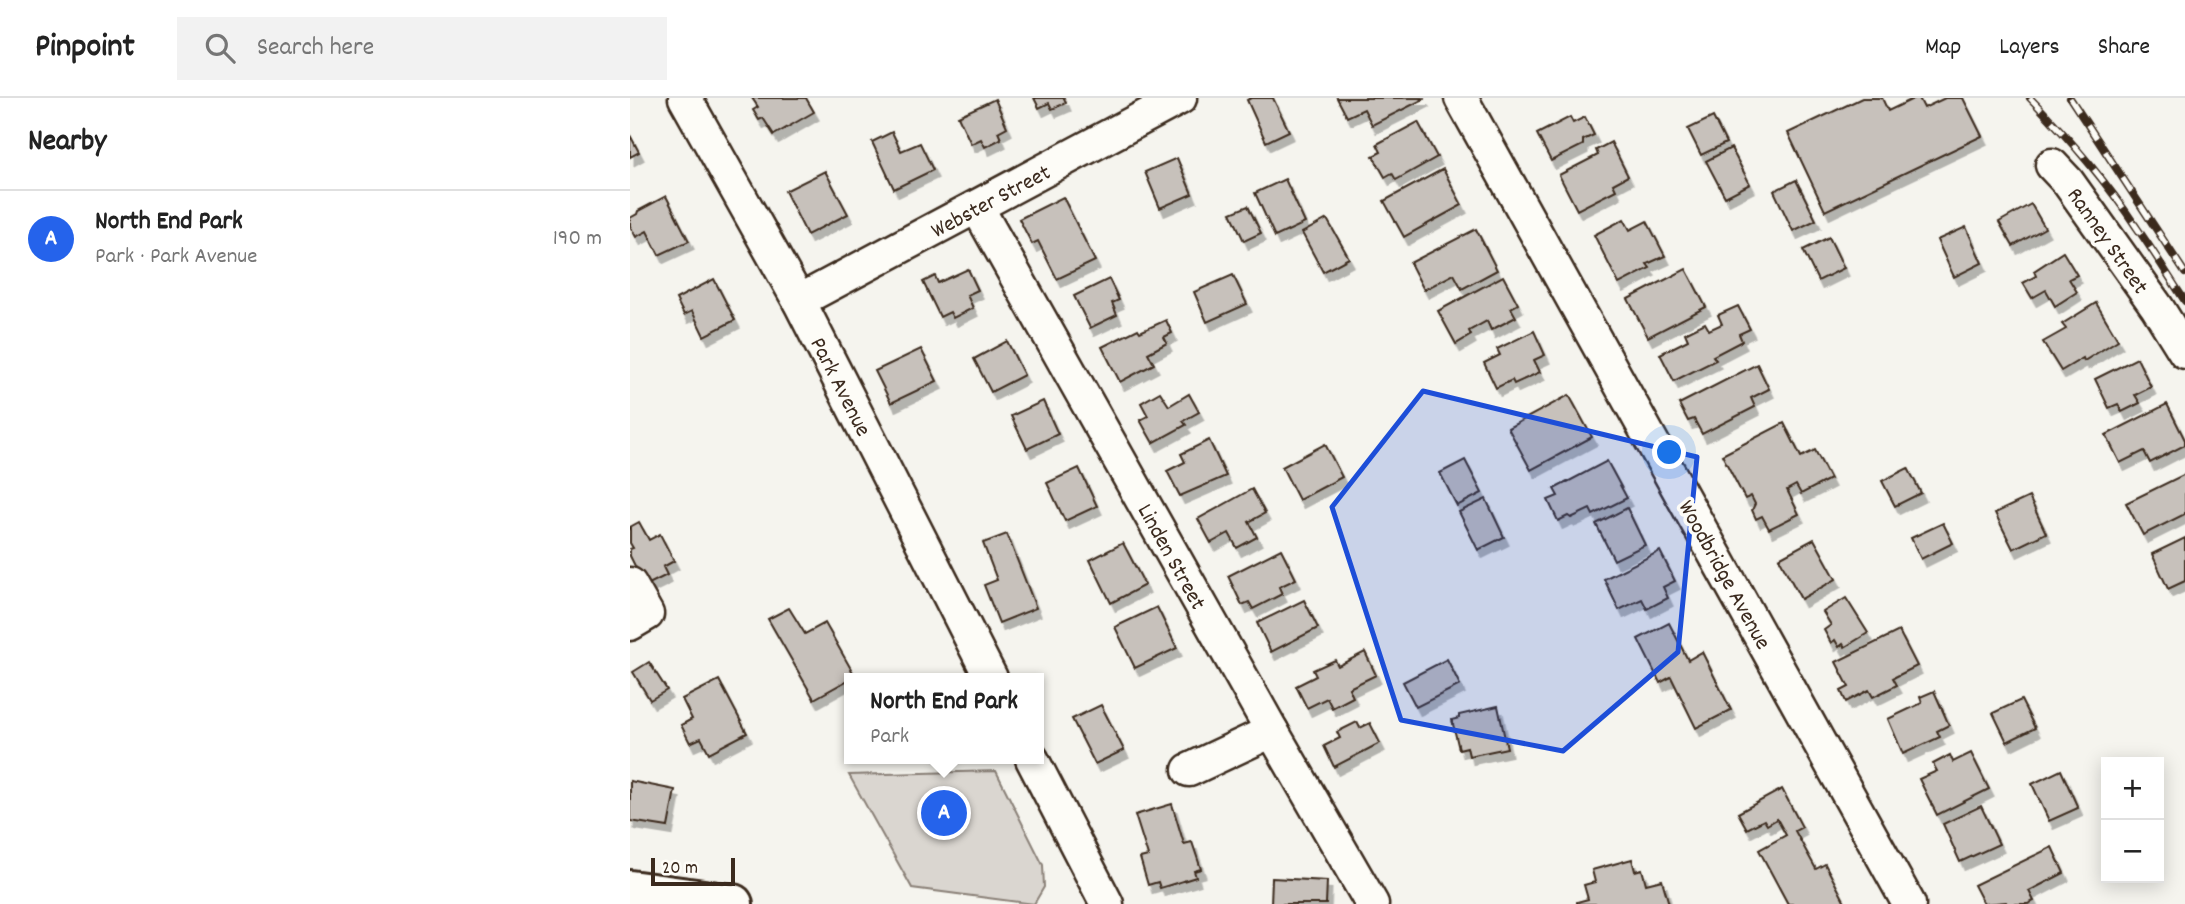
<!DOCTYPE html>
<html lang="en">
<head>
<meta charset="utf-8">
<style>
	body { margin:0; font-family:Dekko,sans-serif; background:#f2f2f2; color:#222 }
	.controls { position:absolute; right:21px; bottom:21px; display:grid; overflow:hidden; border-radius:0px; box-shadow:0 4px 18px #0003 }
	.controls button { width:63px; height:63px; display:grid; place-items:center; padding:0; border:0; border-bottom:2px solid #e0e0e0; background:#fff; color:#222; font:35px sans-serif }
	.scale { position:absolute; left:21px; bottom:18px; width:84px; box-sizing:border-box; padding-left:7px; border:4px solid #3b2a1e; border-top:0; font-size:19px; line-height:24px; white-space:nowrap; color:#3b2a1e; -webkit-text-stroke:5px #fdfcf7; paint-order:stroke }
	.you { position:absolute; left:1040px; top:355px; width:24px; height:24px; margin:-18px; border:5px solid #fff; border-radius:50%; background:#1a73e8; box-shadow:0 0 0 10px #1a73e833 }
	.badge { display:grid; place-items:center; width:46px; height:46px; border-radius:50%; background:#2563eb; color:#fff; font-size:23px; font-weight:700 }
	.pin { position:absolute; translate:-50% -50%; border:4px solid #fff; box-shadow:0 2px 7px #0006 }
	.popup { position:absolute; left:214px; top:575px; width:200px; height:91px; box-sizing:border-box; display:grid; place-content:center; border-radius:0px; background:#fff; filter:drop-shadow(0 2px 5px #0005); font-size:23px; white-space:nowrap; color:#767676 }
	.popup b { font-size:26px; color:#222 }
	.popup::after { content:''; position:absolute; left:50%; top:100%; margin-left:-14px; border:14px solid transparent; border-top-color:#fff }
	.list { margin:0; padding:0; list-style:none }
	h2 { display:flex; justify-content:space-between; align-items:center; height:91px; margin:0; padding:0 28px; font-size:30px }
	h2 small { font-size:23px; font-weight:400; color:#767676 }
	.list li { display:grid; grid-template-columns:46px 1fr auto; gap:21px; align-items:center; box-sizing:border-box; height:98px; padding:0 28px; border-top:2px solid #e0e0e0 }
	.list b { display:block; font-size:26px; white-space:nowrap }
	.list p { margin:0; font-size:23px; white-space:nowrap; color:#767676 }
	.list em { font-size:23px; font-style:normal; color:#767676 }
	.icon { flex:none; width:38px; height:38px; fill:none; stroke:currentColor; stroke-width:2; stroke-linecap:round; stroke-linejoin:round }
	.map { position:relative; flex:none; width:1555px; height:806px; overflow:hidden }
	header { display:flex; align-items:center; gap:42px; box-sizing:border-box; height:98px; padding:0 35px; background:#fff; border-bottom:2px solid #e0e0e0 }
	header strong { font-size:33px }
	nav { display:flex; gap:38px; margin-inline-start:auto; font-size:24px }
	.search { width:490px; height:63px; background:#f2f2f2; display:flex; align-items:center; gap:18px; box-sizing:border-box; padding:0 24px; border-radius:0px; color:#767676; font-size:26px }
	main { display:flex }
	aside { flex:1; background:#fff }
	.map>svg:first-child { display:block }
	.green { fill:#dad6d0; stroke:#8a8077; stroke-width:2 }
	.building { fill:#c7c1bb; stroke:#3b2a1e; stroke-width:2; filter:url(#shadow) }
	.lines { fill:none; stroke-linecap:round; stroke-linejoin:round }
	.minor-casing { stroke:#3b2a1e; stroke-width:37 }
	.highway-casing { stroke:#3b2a1e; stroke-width:44 }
	.minor { stroke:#fdfcf7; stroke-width:32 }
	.highway { stroke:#fdfcf7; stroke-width:38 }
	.rail-casing { stroke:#3b2a1e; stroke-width:8 }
	.rail { stroke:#fdfcf7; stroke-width:5; stroke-dasharray:16; stroke-linecap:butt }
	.marked { fill:#1d4ed8; fill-opacity:0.2; stroke:#1d4ed8; stroke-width:5; stroke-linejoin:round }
	.labels { text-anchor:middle; stroke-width:7; stroke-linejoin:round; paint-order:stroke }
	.street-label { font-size:23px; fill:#3b2a1e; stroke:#fdfcf7 }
</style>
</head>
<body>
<header>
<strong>Pinpoint</strong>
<div class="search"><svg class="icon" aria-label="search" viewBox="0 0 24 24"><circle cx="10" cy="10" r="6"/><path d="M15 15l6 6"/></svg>Search here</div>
<nav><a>Map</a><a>Layers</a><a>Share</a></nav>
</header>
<main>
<aside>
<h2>Nearby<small></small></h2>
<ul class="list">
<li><span class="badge">A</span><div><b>North End Park</b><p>Park · Park Avenue</p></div><em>190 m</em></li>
</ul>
</aside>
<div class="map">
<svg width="1555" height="806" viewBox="0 0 1555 806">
	<defs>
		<filter id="shadow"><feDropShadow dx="4.5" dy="8" stdDeviation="0" flood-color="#0004"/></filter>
	</defs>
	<rect width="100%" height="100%" fill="#f5f4ee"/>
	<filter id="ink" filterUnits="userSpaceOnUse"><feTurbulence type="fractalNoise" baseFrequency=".0143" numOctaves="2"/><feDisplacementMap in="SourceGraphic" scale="14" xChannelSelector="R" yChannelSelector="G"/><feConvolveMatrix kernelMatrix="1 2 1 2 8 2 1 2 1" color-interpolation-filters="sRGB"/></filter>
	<g filter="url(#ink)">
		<path class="green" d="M 366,673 L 413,767 L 414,789 L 404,806 L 282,790 L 219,677 Z"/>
		<g class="building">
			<path d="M 122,0 L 176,0 L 184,14 L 144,37 L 133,20 L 129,22 L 123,12 L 128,9 Z"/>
			<path d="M 404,0 L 434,0 L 436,5 L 422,11 L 419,5 L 409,10 Z"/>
			<path d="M 621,0 L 643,0 L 659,33 L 636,44 L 617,2 Z"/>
			<path d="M 707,0 L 793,0 L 794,1 L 742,27 L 734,11 L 717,19 Z"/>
			<path d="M 1232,0 L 1252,0 L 1258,13 L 1285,0 L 1289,0 L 1294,10 L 1315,0 L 1333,0 L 1352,38 L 1195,113 L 1158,35 Z"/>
			<path d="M 365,1 L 377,29 L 368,34 L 371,41 L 355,49 L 351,41 L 341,46 L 328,18 Z"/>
			<path d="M 940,19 L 943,25 L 955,19 L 964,37 L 953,42 L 953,47 L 921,63 L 907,36 Z"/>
			<path d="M 1083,19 L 1096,45 L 1071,57 L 1058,31 Z"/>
			<path d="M 788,24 L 807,59 L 766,82 L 762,75 L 755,79 L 743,58 L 751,54 L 747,46 Z"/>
			<path d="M 262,34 L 271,53 L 290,45 L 303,72 L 264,91 L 242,44 Z"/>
			<path d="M 0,37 L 9,54 L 0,59 Z"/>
			<path d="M 981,44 L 998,78 L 983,86 L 986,92 L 947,112 L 929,77 L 968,57 L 966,52 Z"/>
			<path d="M 1101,50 L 1120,86 L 1095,99 L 1076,63 Z"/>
			<path d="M 547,60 L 562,96 L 530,110 L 515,74 Z"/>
			<path d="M 813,71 L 832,107 L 774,139 L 754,103 Z"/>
			<path d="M 195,73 L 218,116 L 177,137 L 155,93 Z"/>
			<path d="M 655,81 L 675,125 L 645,139 L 625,95 Z"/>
			<path d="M 1166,82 L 1186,122 L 1163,133 L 1144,93 Z"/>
			<path d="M 36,98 L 59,143 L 29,157 L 17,133 L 6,139 L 0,128 L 0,120 L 7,116 L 8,113 Z"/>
			<path d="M 433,99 L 465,163 L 427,181 L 408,143 L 402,146 L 389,121 Z"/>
			<path d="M 1401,106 L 1415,130 L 1383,148 L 1369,124 Z"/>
			<path d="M 618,108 L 631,135 L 614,143 L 601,115 Z"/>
			<path d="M 697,121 L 719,160 L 693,174 L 672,135 Z"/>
			<path d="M 994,121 L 1000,132 L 1017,123 L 1035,158 L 1017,166 L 1020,170 L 989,186 L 964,137 Z"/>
			<path d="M 1336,129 L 1352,165 L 1324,179 L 1307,142 Z"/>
			<path d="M 846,131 L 867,172 L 832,191 L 824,176 L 794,192 L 780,165 Z"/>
			<path d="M 1199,139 L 1214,170 L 1188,183 L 1173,152 Z"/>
			<path d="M 1433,154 L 1447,177 L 1439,181 L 1447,194 L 1425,208 L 1416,192 L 1402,200 L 1393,185 L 1406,178 L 1404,173 Z"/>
			<path d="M 338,171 L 348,192 L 337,197 L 343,210 L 323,220 L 320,214 L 310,219 L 293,184 L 305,178 L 308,185 Z"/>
			<path d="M 1056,171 L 1076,209 L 1018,239 L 998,201 Z"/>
			<path d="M 603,177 L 617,206 L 577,224 L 564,194 Z"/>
			<path d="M 873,178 L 888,206 L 881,210 L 886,219 L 861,232 L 857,223 L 839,233 L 841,237 L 826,246 L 808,213 Z"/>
			<path d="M 84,181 L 105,222 L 74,238 L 62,213 L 54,217 L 46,201 Z"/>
			<path d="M 479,181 L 489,202 L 482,205 L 487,217 L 460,230 L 444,198 Z"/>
			<path d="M 1466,205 L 1488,242 L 1454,263 L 1453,260 L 1431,273 L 1413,244 L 1436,231 L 1432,226 Z"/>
			<path d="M 1108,208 L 1120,231 L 1109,236 L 1112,243 L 1083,258 L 1086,262 L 1044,283 L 1030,256 L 1058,242 L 1055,235 L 1075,225 L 1079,232 L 1092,226 L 1088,217 Z"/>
			<path d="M 536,222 L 542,235 L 534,239 L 537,245 L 518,255 L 524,266 L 490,284 L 472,249 L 508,231 L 510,234 Z"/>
			<path d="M 904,233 L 915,257 L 904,262 L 910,274 L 884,286 L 882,282 L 866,290 L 854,265 L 870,257 L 867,251 Z"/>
			<path d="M 377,243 L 394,277 L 361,294 L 344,261 Z"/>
			<path d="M 291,251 L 307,283 L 261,305 L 245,273 Z"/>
			<path d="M 1507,260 L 1521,289 L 1505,297 L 1510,305 L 1492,314 L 1488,306 L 1479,310 L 1465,281 Z"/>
			<path d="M 1127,266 L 1139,291 L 1121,300 L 1125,309 L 1072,336 L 1064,321 L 1058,323 L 1049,306 Z"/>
			<path d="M 530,294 L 539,308 L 559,296 L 569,314 L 553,323 L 556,327 L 523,345 L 510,322 L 518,318 L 511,305 Z"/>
			<path d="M 939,297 L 962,339 L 901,372 L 878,330 Z"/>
			<path d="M 413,303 L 428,336 L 397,351 L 381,318 Z"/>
			<path d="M 1537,306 L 1555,342 L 1555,347 L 1520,365 L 1514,353 L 1490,365 L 1476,337 Z"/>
			<path d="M 1154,325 L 1171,359 L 1185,352 L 1200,381 L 1171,396 L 1166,387 L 1157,392 L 1169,416 L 1139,431 L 1132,418 L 1126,421 L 1122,412 L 1125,406 L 1121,398 L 1115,401 L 1092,357 Z"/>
			<path d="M 579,342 L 596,378 L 550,398 L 537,373 L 555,364 L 551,356 Z"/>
			<path d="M 695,346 L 712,379 L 669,402 L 652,369 Z"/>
			<path d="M 835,362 L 852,395 L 827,408 L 810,375 Z"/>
			<path d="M 977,363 L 997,400 L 963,417 L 960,411 L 941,420 L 938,418 L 928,423 L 918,402 L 928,398 L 924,391 Z"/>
			<path d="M 449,370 L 467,408 L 435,423 L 417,385 Z"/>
			<path d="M 1278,370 L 1291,395 L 1265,408 L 1252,383 Z"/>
			<path d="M 1555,376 L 1555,416 L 1513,437 L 1496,405 Z"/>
			<path d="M 622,391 L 635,415 L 619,424 L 627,439 L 607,450 L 599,435 L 581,445 L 568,421 Z"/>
			<path d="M 1399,399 L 1416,435 L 1383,451 L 1365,415 Z"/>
			<path d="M 856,401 L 874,439 L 848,452 L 829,414 Z"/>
			<path d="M 997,410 L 1015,447 L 984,462 L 966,426 Z"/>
			<path d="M 9,424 L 19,442 L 30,436 L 44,463 L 33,469 L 37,477 L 15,488 L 0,458 L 0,451 L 3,450 L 0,445 L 0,429 Z"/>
			<path d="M 1313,425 L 1323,445 L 1291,461 L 1281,440 Z"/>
			<path d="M 377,436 L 406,510 L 369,525 L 354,487 L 367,482 L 353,445 Z"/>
			<path d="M 1555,440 L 1555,483 L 1538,491 L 1522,456 Z"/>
			<path d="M 1184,441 L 1206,481 L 1171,501 L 1149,460 Z"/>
			<path d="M 493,445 L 515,487 L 481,505 L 460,462 Z"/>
			<path d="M 651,451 L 666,481 L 649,489 L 652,496 L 623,511 L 619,504 L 612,507 L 598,478 Z"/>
			<path d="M 1030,453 L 1045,483 L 1033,489 L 1038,500 L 1017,511 L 1012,501 L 989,512 L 974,481 Z"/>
			<path d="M 1216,500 L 1238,535 L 1215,549 L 1213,546 L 1209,549 L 1205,542 L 1201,545 L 1194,532 L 1201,527 L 1193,514 Z"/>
			<path d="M 674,502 L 688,530 L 641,554 L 627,525 Z"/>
			<path d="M 527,509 L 547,550 L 505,570 L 485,529 Z"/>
			<path d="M 159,510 L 175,536 L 195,525 L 225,578 L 184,601 L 138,521 Z"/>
			<path d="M 1039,525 L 1058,562 L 1072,554 L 1101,612 L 1066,630 L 1041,579 L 1030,585 L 1008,541 Z"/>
			<path d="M 1269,533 L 1287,568 L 1263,580 L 1267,587 L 1243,599 L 1239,592 L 1216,604 L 1211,593 L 1219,589 L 1206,564 Z"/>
			<path d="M 735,554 L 746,577 L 719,590 L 723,599 L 702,610 L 697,600 L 677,610 L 666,588 L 686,578 L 683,572 L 705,562 L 708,568 Z"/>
			<path d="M 817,561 L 830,587 L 786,609 L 773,584 Z"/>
			<path d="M 19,564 L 37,592 L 20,602 L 3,574 Z"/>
			<path d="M 89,582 L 117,635 L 79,655 L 71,640 L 60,645 L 51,627 L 62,621 L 52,601 Z"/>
			<path d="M 1304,593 L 1319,627 L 1307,633 L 1310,639 L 1273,656 L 1258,621 L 1292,605 L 1290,599 Z"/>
			<path d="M 1391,602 L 1405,630 L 1377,644 L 1363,615 Z"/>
			<path d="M 471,607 L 494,652 L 465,666 L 442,621 Z"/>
			<path d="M 868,608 L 877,650 L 839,658 L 837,649 L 829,651 L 822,622 L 829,620 L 829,617 Z"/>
			<path d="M 727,624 L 730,630 L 740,625 L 750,645 L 704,669 L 694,648 L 710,640 L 707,634 Z"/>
			<path d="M 1341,655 L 1359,691 L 1307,717 L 1289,681 L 1307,673 L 1303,666 L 1320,657 L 1323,664 Z"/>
			<path d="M 1431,672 L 1448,710 L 1419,723 L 1402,686 Z"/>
			<path d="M 0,683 L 45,692 L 38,729 L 0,723 Z"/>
			<path d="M 1152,691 L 1172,729 L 1165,733 L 1186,771 L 1195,766 L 1216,806 L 1158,806 L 1129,752 L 1156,737 L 1147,721 L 1137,727 L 1134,722 L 1117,731 L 1108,715 Z"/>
			<path d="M 542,706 L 554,746 L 562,744 L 571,771 L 564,773 L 566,779 L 530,790 L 528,784 L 518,787 L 510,760 L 518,758 L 505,717 Z"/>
			<path d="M 1351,708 L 1369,746 L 1330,764 L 1313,726 Z"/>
			<path d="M 1422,749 L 1434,775 L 1399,793 L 1404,803 L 1398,806 L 1377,806 L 1376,804 L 1354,806 L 1344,787 Z"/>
			<path d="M 1002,761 L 1005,773 L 1012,771 L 1016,786 L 1032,782 L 1039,806 L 947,806 L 947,804 L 958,801 L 954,787 L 965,784 L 962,772 Z"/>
			<path d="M 642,780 L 697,783 L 696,806 L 641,806 Z"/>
		</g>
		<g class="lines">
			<defs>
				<g id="minor">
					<path d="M 55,0 L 169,203 L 361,580"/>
					<path d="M 831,0 L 1279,806"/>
					<path d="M 1422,67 L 1438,84 L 1527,209 L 1555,254"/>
					<path d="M 347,109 L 642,633 L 742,806"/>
					<path d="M 169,203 L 550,0"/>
					<path d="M 0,486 L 17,516 L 0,526"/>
					<path d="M 402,661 L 477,806"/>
					<path d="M 559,672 L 642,633"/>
				</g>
				<path id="highway" d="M 0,792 L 103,806"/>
			</defs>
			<use href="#minor" class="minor-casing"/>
			<use href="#highway" class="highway-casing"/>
			<use href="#minor" class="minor"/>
			<use href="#highway" class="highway"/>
			<defs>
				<g id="rail">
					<path d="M 1400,0 C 1439,40 1476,83 1507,130 C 1524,154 1539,179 1555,203"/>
					<path d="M 1440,0 L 1555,175"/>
				</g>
			</defs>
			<use href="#rail" class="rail-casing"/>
			<use href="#rail" class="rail"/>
		</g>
	</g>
	<path class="marked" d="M 793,293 L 1067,359 L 1048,554 L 933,653 L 771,622 L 702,409 Z"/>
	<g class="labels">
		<g class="street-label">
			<text transform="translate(360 102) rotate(-28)" y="8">Webster Street</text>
			<text transform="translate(1479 142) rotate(55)" y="8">Ranney Street</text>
			<text transform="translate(212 288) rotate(63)" y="8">Park Avenue</text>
			<text transform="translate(543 458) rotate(61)" y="8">Linden Street</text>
			<text transform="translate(1096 476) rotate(61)" y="8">Woodbridge Avenue</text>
		</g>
	</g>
</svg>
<div class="controls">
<button>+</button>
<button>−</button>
</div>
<div class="scale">20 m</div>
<div class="you"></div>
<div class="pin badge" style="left:314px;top:715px">A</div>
<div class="popup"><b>North End Park</b>Park</div>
</div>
</main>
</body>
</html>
